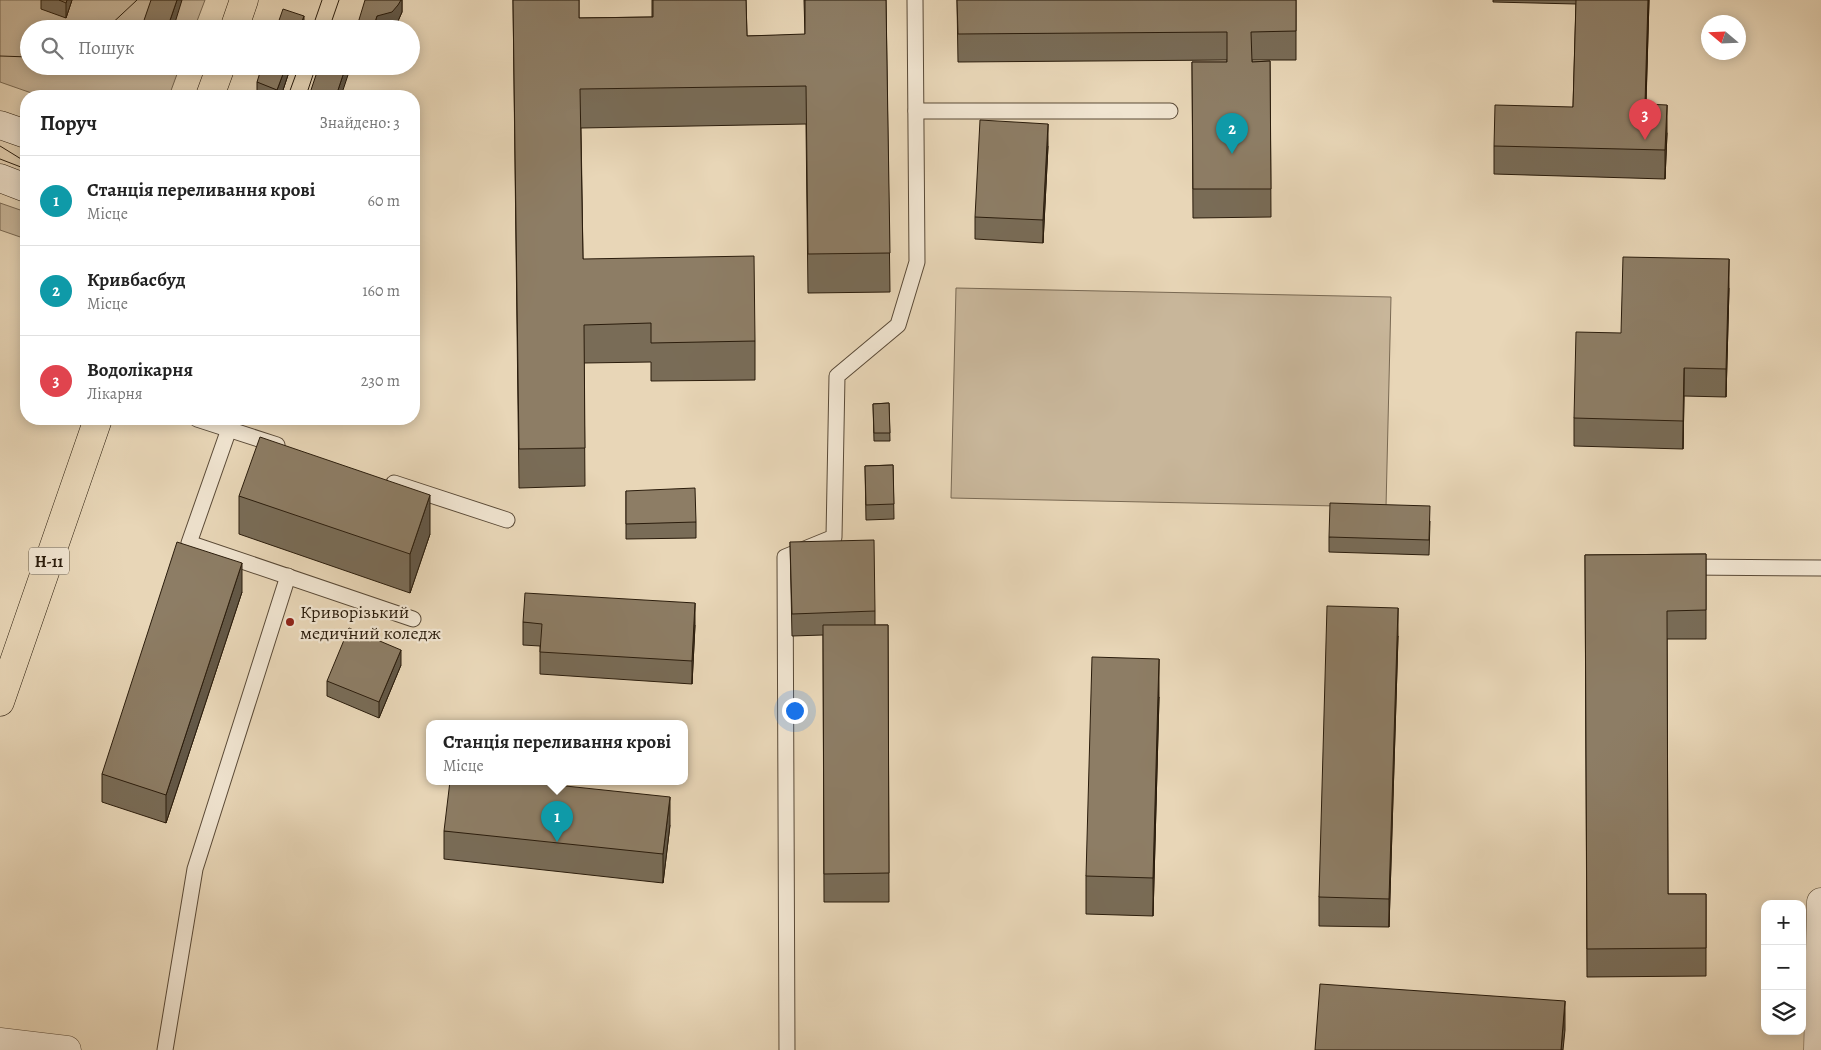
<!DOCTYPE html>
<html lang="uk">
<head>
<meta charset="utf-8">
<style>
	body { margin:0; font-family:Alegreya,serif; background:#f6f6f6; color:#222 }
	.controls { position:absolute; right:15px; bottom:15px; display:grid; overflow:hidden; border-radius:10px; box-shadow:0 2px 12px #0003 }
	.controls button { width:45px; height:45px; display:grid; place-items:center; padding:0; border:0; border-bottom:1px solid #e0e0e0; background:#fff; color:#222; font:25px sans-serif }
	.compass { position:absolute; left:1701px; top:15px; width:45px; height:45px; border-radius:50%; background:#fff; box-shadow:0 2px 12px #0003; rotate:289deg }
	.you { position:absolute; left:794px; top:710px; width:18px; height:18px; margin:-12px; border:4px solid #fff; border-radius:50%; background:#1a73e8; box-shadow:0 0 0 8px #1a73e833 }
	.badge { display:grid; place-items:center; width:32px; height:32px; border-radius:50%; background:#8f2418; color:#fff; font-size:16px; font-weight:700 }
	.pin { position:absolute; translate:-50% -41px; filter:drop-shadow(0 1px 2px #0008) }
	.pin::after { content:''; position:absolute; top:26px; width:18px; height:15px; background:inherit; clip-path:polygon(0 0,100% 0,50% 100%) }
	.popup { position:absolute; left:426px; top:720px; width:262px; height:65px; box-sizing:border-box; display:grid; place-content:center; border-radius:10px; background:#fff; filter:drop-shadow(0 1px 4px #0005); font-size:16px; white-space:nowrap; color:#767676 }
	.popup b { font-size:19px; color:#222 }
	.popup::after { content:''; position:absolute; left:50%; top:100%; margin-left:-10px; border:10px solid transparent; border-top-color:#fff }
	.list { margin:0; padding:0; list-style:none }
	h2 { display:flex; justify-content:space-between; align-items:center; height:65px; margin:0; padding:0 20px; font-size:21px }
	h2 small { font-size:16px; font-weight:400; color:#767676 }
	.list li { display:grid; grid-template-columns:32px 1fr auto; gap:15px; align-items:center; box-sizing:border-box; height:90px; padding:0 20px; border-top:1px solid #e0e0e0 }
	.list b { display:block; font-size:19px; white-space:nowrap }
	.list p { margin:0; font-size:16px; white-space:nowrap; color:#767676 }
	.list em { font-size:16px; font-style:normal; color:#767676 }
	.icon { flex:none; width:28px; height:28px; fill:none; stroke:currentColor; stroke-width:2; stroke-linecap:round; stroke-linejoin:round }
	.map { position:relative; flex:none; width:1821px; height:1050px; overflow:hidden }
	.search { position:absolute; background:#fff; box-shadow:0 2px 12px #0003; left:20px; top:20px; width:400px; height:55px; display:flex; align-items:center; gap:12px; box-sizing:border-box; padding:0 18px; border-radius:28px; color:#767676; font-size:19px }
	.panel { position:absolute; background:#fff; box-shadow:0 2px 12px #0003; left:20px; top:90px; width:400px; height:335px; border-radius:20px }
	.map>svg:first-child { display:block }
	.green { fill:#c8b69a; stroke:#796953 }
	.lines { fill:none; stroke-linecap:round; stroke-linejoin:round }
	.lane-casing { stroke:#5a4a37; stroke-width:17 }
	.street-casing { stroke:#5a4a37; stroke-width:29 }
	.secondary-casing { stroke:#2a1c0c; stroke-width:29 }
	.primary-casing { stroke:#2a1c0c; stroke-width:29 }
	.lane { stroke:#f0e4d0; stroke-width:15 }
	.street { stroke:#f0e4d0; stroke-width:28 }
	.secondary { stroke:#f0e4d0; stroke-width:28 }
	.primary { stroke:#e8d6b7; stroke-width:28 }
	.tram { stroke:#2a1c0c; stroke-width:1 }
	.wall { fill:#796c57; stroke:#2a1c0c }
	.shaded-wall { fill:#635847; stroke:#2a1c0c }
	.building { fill:#8d7d65; stroke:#2a1c0c }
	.poi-dot { fill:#8f2418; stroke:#f0e4d0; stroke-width:2 }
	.labels { text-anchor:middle; stroke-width:4.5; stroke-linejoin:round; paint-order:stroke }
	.shield { fill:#f0e4d0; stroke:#655847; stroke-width:1 }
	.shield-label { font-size:16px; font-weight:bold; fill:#2a1c0c }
	.poi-label { font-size:18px; fill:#2a1c0c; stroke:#f0e4d0; text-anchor:start }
</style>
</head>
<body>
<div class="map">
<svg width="1821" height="1050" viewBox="0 0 1821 1050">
	<rect width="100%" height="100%" fill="#e8d6b7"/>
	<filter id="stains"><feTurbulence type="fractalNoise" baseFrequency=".004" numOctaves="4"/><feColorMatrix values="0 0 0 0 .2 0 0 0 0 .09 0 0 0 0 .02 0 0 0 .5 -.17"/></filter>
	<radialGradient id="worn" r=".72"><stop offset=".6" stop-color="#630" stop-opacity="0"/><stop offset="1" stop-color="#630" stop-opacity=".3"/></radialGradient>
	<g class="green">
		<path d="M 0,0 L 205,0 L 194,29 L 29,29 L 29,66 L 180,66 L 169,96 L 40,96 L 0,82 Z"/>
		<path d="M 0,203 L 26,212 L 26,239 L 0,230 Z"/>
		<path d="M 956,288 L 1391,297 L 1386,507 L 951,498 Z"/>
	</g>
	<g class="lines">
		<defs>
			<g id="lane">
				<path d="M 916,111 L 1170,111"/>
				<path d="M 197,419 L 277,445"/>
				<path d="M 229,429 L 189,543 L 413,619"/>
				<path d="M 394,483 L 507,520"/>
				<path d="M 1687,567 L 1821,568"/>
				<path d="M 165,1050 L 195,869 L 288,576"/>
				<path d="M 787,1050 L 785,557 L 834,537 L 837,376 L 898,325 L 917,262 L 915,0"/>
			</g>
			<g id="street">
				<path d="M 0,1042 L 67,1050"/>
				<path d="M 1818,1050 L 1821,902"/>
			</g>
			<g id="secondary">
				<path d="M 0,125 L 26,134"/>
				<path d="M 0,178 L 26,188"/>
			</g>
			<g id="primary">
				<path d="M 234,29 L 244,0"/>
				<path d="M 210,96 L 221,66"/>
				<path d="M 0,702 L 98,419"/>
			</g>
		</defs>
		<use href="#lane" class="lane-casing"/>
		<use href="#street" class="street-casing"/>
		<use href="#secondary" class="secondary-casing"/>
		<use href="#primary" class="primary-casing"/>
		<use href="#lane" class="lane"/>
		<use href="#street" class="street"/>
		<use href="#secondary" class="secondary"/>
		<use href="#primary" class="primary"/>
		<g class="tram">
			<path d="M 106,29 L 137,0"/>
			<path d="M 312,29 L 322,0"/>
			<path d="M 329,29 L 339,0"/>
			<path d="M 0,56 L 29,57"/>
			<path d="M 288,96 L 299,66"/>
			<path d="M 306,96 L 316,66"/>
			<path d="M 0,146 L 26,162"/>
			<path d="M 0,159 L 26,169"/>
		</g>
	</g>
	<g class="wall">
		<path d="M 41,0 L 72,0 L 66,18 L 41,9 Z"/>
		<path d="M 402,0 L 402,12 L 398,21 L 392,28 L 387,29 L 358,29 L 358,23 Z"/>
		<path d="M 513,0 L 579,0 L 579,18 L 652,17 L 652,0 L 746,0 L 747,36 L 805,35 L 804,0 L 886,0 L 890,292 L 808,293 L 806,124 L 581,128 L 583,259 L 755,341 L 755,380 L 651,381 L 651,362 L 584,363 L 585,486 L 519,488 Z"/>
		<path d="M 957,0 L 1296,0 L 1296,60 L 1252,60 L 1252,62 L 1270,61 L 1271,217 L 1193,218 L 1192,62 L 1227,62 L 1227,60 L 958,62 Z"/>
		<path d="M 1493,0 L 1649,0 L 1646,104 L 1667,133 L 1665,179 L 1494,174 L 1494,146 L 1573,107 L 1576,4 L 1493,2 Z"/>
		<path d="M 291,66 L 281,96 L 257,96 L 257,82 Z"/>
		<path d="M 1048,146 L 1043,243 L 975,239 L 975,217 Z"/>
		<path d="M 1729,288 L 1726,397 L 1684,396 L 1683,449 L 1574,446 L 1574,418 L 1621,333 Z"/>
		<path d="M 889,403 L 890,441 L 874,441 L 873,404 Z"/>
		<path d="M 893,465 L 894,519 L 866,520 L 865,466 Z"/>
		<path d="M 626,491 L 696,522 L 696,538 L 626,539 Z"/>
		<path d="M 239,496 L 430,534 L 410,593 L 239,534 Z"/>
		<path d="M 1430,521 L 1429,555 L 1329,552 L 1329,537 Z"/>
		<path d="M 790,542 L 875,611 L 875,625 L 888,625 L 889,902 L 824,902 L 823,635 L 792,636 Z"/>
		<path d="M 1706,554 L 1706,639 L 1667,639 L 1668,894 L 1706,894 L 1706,976 L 1587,977 L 1585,555 Z"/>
		<path d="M 242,592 L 166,823 L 102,802 L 102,774 Z"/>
		<path d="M 523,622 L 695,625 L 692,684 L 540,674 L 540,646 L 523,645 Z"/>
		<path d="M 1398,636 L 1389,927 L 1319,926 L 1319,897 Z"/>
		<path d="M 401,665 L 379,718 L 327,696 L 327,681 Z"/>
		<path d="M 1159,697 L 1153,916 L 1086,914 L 1086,876 Z"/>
		<path d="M 670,825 L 663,883 L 444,859 L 444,831 Z"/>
	</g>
	<g class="shaded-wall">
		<path d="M 67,0 L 72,0 L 66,18 L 66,3 Z"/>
		<path d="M 177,0 L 182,0 L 173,29 L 167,29 Z"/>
		<path d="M 401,0 L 402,0 L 402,12 L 398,21 L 392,28 L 387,29 L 373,29 L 377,16 Z"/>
		<path d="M 1648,0 L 1649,0 L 1645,132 L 1645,104 Z"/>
		<path d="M 304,16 L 304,29 L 299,29 Z"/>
		<path d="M 286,66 L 291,66 L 281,96 L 277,96 L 277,90 Z"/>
		<path d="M 346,66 L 351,66 L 341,96 L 336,96 Z"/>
		<path d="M 1667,105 L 1667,133 L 1665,179 L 1665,150 Z"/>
		<path d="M 1048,124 L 1048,146 L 1043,243 L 1043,220 Z"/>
		<path d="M 1729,259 L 1729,288 L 1726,397 L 1726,369 Z"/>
		<path d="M 1684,368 L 1684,396 L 1683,449 L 1683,421 Z"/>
		<path d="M 430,495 L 430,534 L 410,593 L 410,554 Z"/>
		<path d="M 242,563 L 242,592 L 166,823 L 166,795 Z"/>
		<path d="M 695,603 L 695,625 L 692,684 L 692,661 Z"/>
		<path d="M 1398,608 L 1398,636 L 1389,927 L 1389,899 Z"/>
		<path d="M 401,650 L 401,665 L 379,718 L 379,702 Z"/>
		<path d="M 1159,659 L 1159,697 L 1153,916 L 1153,878 Z"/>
		<path d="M 670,797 L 670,825 L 663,883 L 663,854 Z"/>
		<path d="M 1565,1001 L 1565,1030 L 1563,1050 L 1561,1050 Z"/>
	</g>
	<g class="building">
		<path d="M 59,0 L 67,0 L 66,3 Z"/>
		<path d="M 151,0 L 177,0 L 167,29 L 141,29 Z"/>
		<path d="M 365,0 L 401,0 L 398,5 L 392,12 L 377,16 L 373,28 L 358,23 Z"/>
		<path d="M 513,0 L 579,0 L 579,18 L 653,17 L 653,0 L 746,0 L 747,36 L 805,34 L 805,0 L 886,0 L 890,253 L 808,254 L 806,86 L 580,89 L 583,259 L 754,256 L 755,341 L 651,343 L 651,323 L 584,325 L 585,448 L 519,449 Z"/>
		<path d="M 957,0 L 1296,0 L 1296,31 L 1251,32 L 1252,62 L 1270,61 L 1271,189 L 1193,189 L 1192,62 L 1227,62 L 1227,32 L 958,34 Z"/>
		<path d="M 1576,0 L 1648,0 L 1645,104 L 1667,105 L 1665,150 L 1494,146 L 1495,105 L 1573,107 Z"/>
		<path d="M 283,9 L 304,16 L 299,29 L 276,29 Z"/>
		<path d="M 334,25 L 345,29 L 332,29 Z"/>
		<path d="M 262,66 L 286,66 L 277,90 L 257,82 Z"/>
		<path d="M 319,66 L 346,66 L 336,96 L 309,96 Z"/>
		<path d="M 980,120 L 1048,124 L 1043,220 L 975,217 Z"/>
		<path d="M 1623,257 L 1729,259 L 1726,369 L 1684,368 L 1683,421 L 1574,418 L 1576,332 L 1621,333 Z"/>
		<path d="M 889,403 L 890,433 L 874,433 L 873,404 Z"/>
		<path d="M 260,437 L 430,495 L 410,554 L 239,496 Z"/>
		<path d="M 893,465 L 894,504 L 866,505 L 865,466 Z"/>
		<path d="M 695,488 L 696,522 L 626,524 L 626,491 Z"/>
		<path d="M 1330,503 L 1430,506 L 1429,540 L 1329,537 Z"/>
		<path d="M 874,540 L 875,611 L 792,614 L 790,542 Z"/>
		<path d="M 177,542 L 242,563 L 166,795 L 102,774 Z"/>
		<path d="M 1706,554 L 1706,610 L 1667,611 L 1668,894 L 1706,894 L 1706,948 L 1587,949 L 1585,555 Z"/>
		<path d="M 525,593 L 695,603 L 692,661 L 540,652 L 542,624 L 523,622 Z"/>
		<path d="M 1327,606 L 1398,608 L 1389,899 L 1319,897 Z"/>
		<path d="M 823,625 L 888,625 L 889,873 L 824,874 Z"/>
		<path d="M 349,628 L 401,650 L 379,702 L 327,681 Z"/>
		<path d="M 1092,657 L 1159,659 L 1153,878 L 1086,876 Z"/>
		<path d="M 450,781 L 518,781 L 670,797 L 663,854 L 444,831 Z"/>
		<path d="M 1320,984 L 1565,1001 L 1561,1050 L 1315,1050 Z"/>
	</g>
	<circle class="poi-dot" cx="290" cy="622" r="5"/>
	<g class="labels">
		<rect class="shield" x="29" y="547.5" width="40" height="27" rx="4"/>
		<g class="shield-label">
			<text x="49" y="567">Н-11</text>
		</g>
		<g class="poi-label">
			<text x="300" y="618">Криворізький<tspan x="300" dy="21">медичний коледж</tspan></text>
		</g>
	</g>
	<rect width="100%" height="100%" filter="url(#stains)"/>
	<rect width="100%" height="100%" fill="url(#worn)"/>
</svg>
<div class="controls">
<button>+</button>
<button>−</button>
<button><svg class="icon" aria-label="layers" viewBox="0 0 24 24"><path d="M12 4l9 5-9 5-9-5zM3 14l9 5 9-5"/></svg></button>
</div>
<svg class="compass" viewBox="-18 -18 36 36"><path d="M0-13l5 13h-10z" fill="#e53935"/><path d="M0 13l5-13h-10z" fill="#767676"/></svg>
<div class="you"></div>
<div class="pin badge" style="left:557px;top:842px;background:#0f9aa8">1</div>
<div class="popup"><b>Станція переливання крові</b>Місце</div>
<div class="pin badge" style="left:1232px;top:154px;background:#0f9aa8">2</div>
<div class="pin badge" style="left:1645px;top:140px;background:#e0444e">3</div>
<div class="search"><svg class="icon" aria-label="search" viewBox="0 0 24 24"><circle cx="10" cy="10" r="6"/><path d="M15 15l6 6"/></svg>Пошук</div>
<section class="panel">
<h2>Поруч<small>Знайдено: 3</small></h2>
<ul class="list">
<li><span class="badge" style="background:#0f9aa8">1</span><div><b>Станція переливання крові</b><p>Місце</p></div><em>60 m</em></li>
<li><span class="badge" style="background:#0f9aa8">2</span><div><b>Кривбасбуд</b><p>Місце</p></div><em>160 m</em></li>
<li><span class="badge" style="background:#e0444e">3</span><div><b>Водолікарня</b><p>Лікарня</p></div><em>230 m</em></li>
</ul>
</section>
</div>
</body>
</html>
